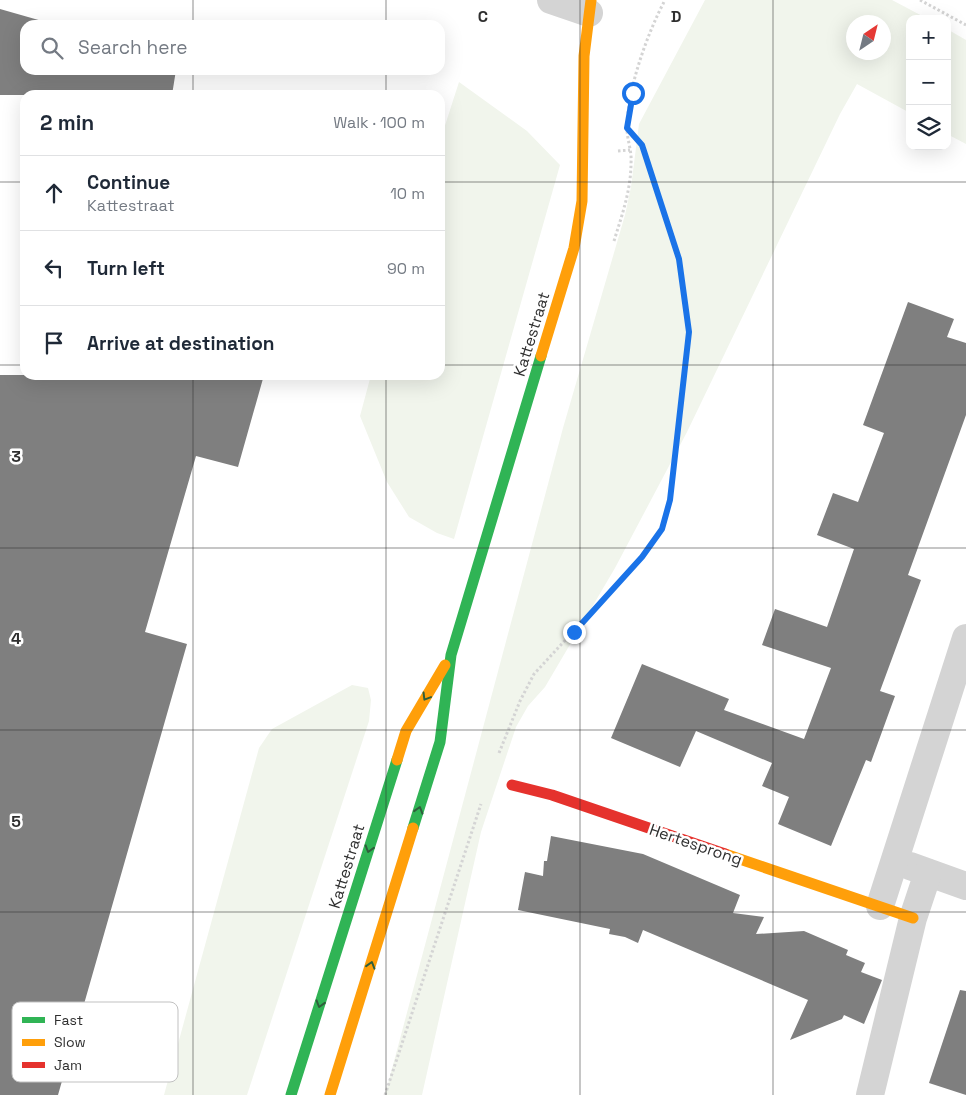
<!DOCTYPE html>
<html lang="en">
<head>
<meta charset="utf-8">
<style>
	body { margin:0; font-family:"Space Grotesk",sans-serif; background:#f2f2f3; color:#1f2937 }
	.controls { position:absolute; right:15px; top:15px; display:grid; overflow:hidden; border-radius:10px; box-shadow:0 5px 20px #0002 }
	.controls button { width:45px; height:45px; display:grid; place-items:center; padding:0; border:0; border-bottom:1px solid #e0e1e3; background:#fff; color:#1f2937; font:25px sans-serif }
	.compass { position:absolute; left:846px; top:15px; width:45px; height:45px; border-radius:50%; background:#fff; box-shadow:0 5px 20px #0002; rotate:35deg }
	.stop { position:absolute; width:15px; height:15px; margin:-11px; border:4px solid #1a73e8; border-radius:50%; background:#fff }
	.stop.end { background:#1a73e8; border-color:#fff; box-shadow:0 1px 5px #0008 }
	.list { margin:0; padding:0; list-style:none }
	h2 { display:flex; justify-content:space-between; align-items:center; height:65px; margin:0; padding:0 20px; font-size:21px }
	h2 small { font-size:16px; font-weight:400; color:#747a83 }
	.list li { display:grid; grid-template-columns:32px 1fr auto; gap:15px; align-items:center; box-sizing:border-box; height:75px; padding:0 20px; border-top:1px solid #e0e1e3 }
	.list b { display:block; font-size:19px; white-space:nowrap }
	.list p { margin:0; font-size:16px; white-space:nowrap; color:#747a83 }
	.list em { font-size:16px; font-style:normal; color:#747a83 }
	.icon { flex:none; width:28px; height:28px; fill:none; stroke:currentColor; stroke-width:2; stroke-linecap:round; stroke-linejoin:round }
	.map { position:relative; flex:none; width:966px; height:1095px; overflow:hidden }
	.search { position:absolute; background:#fff; box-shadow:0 5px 20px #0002; left:20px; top:20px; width:425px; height:55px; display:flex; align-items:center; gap:12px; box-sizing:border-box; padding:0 18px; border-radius:15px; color:#747a83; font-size:19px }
	.panel { position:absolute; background:#fff; box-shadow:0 5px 20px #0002; left:20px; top:90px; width:425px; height:290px; border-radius:15px }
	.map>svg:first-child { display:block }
	.green { fill:#f1f5ec; fill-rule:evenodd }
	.building { fill:#7f7f7f }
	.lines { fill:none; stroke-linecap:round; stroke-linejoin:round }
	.path { stroke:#d4d4d4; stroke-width:3; stroke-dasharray:2.5 2.5; stroke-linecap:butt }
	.street { stroke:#d4d4d4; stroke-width:28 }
	.fast { stroke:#30b455; stroke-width:11 }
	.slow { stroke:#ff9f0a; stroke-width:11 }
	.jam { stroke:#e5322d; stroke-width:11 }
	.oneway { stroke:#2f5e3c }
	.route { stroke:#1a73e8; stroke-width:6 }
	.grid { fill:none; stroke:#2f2f2f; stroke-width:1; stroke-opacity:0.55 }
	.labels { text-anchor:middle; stroke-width:5; stroke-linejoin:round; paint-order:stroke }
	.street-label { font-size:16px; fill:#2f2f2f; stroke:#fff }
	.key { fill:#fff; stroke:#c1c1c1; stroke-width:1 }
	.key-label { font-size:14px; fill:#2f2f2f }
	.grid-label { font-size:16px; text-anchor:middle; font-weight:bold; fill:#2f2f2f; stroke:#fff; stroke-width:5; stroke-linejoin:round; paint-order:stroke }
</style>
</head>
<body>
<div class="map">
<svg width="966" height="1095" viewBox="0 0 966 1095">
	<rect width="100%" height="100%" fill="#fff"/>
	<g class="green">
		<path d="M 705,0 L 892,0 L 928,19 L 910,19 L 910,113 L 857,84 L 840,114 L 687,432 L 615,568 L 545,687 L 528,706 L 516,727 L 481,832 L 422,1095 L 385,1095 L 563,428 L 625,215 L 631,187 L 639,124 ZM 854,22 L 884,22 L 884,52 L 854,52 Z"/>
		<path d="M 947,29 L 966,40 L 966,144 L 947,134 Z"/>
		<path d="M 459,82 L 527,131 L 560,165 L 454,539 L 437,533 L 409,517 L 387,482 L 360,416 L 371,375 L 440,375 L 440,141 Z"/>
		<path d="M 352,685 L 368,688 L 371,700 L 369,721 L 247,1095 L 164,1095 L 259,748 L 272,729 Z"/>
	</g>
	<g class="building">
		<path d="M 0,9 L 56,25 L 25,25 L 25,70 L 176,70 L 172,95 L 0,95 Z"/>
		<path d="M 908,302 L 954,319 L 947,337 L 966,343 L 966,415 L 908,575 L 921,580 L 880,691 L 895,696 L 871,762 L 866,760 L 831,846 L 778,824 L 789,797 L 762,786 L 772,763 L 696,731 L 680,767 L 611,738 L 642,664 L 729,699 L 724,710 L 804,739 L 831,668 L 762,645 L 775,609 L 827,627 L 854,549 L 817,535 L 833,493 L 858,502 L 884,433 L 863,425 Z"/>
		<path d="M 0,375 L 264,375 L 238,467 L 196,456 L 145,632 L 187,644 L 58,1095 L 0,1095 Z"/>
		<path d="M 551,836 L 643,854 L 740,895 L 733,913 L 764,917 L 756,934 L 804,931 L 848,950 L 846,955 L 865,963 L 861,972 L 882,980 L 864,1024 L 844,1015 L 842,1019 L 790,1040 L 808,1000 L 643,930 L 638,943 L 625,937 L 609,934 L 610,929 L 518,910 L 525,872 L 543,876 L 544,861 L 547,861 Z"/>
		<path d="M 960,990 L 966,991 L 966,1095 L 929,1083 Z"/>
	</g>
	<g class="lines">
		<g class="path">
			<path d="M 920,0 L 966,25"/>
			<path d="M 618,151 L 630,150"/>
			<path d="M 614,241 C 622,215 631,190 631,163 C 632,151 627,140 627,128 C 627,90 647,34 665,0"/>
			<path d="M 499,753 L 520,701 L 534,674 L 642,557 L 662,529 L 670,500 L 689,332 L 679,259 L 642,145 L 628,129"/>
			<path d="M 385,1095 L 481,804"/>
		</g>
		<g class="street">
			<path d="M 551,0 L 589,13"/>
			<path d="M 910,866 L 966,886"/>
			<path d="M 880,906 L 966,638"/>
			<path d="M 870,1095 L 913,918 L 928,873"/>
		</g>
		<g class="fast">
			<path d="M 413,828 L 440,742 L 451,655 L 541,356"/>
			<path d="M 291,1095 L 397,760"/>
		</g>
		<g class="slow">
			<path d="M 541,356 L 574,248 L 582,201 L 584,56 L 591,0"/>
			<path d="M 397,760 L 406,731 L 445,665"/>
			<path d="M 725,854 L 913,918"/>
			<path d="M 330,1095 L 413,828"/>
		</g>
		<path class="jam" d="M 512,785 L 552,795 L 725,854"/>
	</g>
	<defs><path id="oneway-chevron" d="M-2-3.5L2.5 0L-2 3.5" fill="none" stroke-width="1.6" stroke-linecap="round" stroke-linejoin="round" transform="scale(1.25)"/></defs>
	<g class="oneway">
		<use href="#oneway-chevron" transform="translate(426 697) rotate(121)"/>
		<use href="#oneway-chevron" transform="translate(419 810) rotate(-73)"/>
		<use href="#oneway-chevron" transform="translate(369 849) rotate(107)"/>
		<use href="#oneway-chevron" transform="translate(371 965) rotate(-73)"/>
		<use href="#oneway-chevron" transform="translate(320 1004) rotate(107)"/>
	</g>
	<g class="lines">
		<path class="route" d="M 574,632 L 642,557 L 662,529 L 670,500 L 689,332 L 679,259 L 642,145 L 627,128 L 633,93"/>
	</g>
	<path class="grid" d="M 193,0 L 193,25M 386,0 L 386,25M 580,0 L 580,1095M 773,0 L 773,1095M 193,70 L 193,95M 386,70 L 386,95M 0,182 L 25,182M 440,182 L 966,182M 0,365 L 25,365M 440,365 L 966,365M 193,375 L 193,1095M 386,375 L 386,1095M 0,548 L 966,548M 0,730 L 966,730M 0,912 L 966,912"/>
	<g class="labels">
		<g class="street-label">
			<text transform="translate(531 334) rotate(-73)" y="6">Kattestraat</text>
			<text transform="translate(696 844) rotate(19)" y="6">Hertesprong</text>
			<text transform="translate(346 866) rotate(-73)" y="6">Kattestraat</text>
		</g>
	</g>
	<rect x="12" y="1002" width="166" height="80" rx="8" class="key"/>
	<rect x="22" y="1017" width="23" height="6" fill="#30b455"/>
	<rect x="22" y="1039" width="23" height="7" fill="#ff9f0a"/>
	<rect x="22" y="1062" width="23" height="6" fill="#e5322d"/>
	<g class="key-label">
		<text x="54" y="1025">Fast</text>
		<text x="54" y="1047">Slow</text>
		<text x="54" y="1070">Jam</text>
	</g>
	<g class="grid-label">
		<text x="483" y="22">C</text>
		<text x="676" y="22">D</text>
		<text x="16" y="462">3</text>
		<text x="16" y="644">4</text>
		<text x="16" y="827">5</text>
	</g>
</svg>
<div class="controls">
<button>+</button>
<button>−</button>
<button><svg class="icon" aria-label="layers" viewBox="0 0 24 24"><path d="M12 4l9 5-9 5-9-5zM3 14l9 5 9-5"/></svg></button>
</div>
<svg class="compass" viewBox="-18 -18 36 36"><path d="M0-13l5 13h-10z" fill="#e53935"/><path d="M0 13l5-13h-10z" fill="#747a83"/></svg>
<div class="stop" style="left:633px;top:93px"></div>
<div class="stop end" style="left:574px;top:632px"></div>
<div class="search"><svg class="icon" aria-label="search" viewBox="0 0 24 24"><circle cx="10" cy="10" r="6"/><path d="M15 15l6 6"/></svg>Search here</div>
<section class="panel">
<h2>2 min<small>Walk · 100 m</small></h2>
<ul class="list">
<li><svg class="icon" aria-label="ahead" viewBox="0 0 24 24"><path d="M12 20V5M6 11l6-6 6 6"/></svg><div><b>Continue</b><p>Kattestraat</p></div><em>10 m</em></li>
<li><svg class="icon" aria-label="left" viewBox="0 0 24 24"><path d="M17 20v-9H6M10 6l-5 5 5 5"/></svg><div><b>Turn left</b></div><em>90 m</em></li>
<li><svg class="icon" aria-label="arrive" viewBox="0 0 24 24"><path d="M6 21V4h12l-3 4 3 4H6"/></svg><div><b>Arrive at destination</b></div></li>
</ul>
</section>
</div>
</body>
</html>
